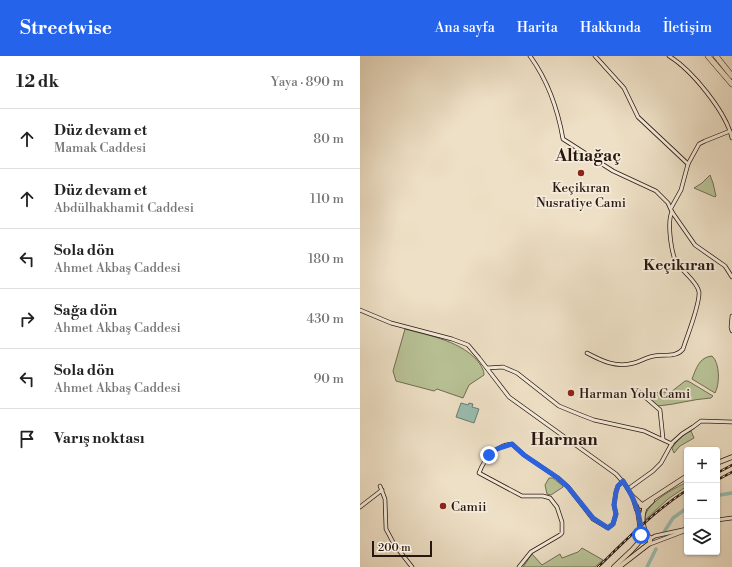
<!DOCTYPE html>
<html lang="tr">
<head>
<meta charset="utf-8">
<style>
	body { margin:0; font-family:"Libre Bodoni",serif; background:#f2f2f2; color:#222 }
	.controls { position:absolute; right:12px; bottom:12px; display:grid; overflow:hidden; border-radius:4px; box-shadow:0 1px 3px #0004 }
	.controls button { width:36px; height:36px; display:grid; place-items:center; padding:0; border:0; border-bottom:1px solid #e0e0e0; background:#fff; color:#222; font:20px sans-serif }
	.scale { position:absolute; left:12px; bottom:10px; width:60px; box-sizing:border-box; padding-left:4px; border:2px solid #281710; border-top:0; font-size:11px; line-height:14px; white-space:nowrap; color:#281710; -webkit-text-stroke:3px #f4ebda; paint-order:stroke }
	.stop { position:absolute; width:12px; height:12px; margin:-9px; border:3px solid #2563eb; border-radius:50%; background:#fff }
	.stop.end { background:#2563eb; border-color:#fff; box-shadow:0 1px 4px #0008 }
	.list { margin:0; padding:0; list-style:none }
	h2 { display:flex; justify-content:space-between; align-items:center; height:52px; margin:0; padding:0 16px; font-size:17px }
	h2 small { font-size:13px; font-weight:400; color:#767676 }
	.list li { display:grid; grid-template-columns:26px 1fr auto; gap:12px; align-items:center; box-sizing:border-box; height:60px; padding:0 16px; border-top:1px solid #e0e0e0 }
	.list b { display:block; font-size:15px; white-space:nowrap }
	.list p { margin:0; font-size:13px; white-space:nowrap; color:#767676 }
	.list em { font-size:13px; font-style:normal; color:#767676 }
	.icon { flex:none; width:22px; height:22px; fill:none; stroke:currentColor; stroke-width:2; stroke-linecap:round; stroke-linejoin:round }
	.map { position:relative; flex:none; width:372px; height:511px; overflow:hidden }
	header { display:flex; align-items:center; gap:24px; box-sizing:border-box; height:56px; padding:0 20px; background:#2563eb; color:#fff }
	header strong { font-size:19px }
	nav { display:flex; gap:22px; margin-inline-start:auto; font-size:14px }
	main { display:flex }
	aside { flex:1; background:#fff }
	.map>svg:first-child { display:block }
	.green { fill:#b8c296; stroke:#706c53 }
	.water { fill:#99bdb2; stroke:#6c7b71 }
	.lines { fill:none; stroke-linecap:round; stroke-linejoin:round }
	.river { stroke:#99bdb2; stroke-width:3.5 }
	.secondary-casing { stroke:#281710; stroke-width:4.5 }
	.primary-casing { stroke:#281710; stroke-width:5.5 }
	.highway-casing { stroke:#281710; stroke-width:6 }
	.secondary { stroke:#f4ebda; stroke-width:3 }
	.primary { stroke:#eee0c6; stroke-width:4 }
	.highway { stroke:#eee0c6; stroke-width:5 }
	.rail-casing { stroke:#281710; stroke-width:2.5 }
	.rail { stroke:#f4ebda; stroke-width:1; stroke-dasharray:3; stroke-linecap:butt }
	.route { stroke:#2563eb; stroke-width:5 }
	.poi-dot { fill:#8f2418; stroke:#f4ebda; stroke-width:1.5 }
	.labels { text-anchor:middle; stroke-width:3.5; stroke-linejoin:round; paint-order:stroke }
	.poi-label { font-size:13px; fill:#281710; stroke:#f4ebda; text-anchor:start }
	.quarter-label { font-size:15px; font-weight:bold; fill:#281710; stroke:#f4ebda }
	.district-label { font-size:17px; font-weight:bold; fill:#281710; stroke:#f4ebda }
</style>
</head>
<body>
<header>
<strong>Streetwise</strong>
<nav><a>Ana sayfa</a><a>Harita</a><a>Hakkında</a><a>İletişim</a></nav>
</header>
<main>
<aside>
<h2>12 dk<small>Yaya · 890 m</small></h2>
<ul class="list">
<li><svg class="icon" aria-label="ahead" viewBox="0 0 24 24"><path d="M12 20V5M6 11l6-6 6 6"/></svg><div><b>Düz devam et</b><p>Mamak Caddesi</p></div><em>80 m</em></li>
<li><svg class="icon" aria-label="ahead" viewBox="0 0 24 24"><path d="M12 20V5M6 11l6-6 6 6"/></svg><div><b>Düz devam et</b><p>Abdülhakhamit Caddesi</p></div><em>110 m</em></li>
<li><svg class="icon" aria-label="left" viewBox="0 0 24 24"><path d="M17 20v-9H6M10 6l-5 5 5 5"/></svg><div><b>Sola dön</b><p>Ahmet Akbaş Caddesi</p></div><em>180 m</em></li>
<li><svg class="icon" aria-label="right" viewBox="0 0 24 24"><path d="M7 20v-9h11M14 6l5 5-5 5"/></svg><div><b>Sağa dön</b><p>Ahmet Akbaş Caddesi</p></div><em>430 m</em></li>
<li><svg class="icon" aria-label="left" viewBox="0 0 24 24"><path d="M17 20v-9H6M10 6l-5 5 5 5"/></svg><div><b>Sola dön</b><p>Ahmet Akbaş Caddesi</p></div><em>90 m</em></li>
<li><svg class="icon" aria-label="arrive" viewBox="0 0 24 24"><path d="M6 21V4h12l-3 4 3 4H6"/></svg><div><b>Varış noktası</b></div></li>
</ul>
</aside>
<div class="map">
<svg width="372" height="511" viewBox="0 0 372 511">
	<rect width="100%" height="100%" fill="#eee0c6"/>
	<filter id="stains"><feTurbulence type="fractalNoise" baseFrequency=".005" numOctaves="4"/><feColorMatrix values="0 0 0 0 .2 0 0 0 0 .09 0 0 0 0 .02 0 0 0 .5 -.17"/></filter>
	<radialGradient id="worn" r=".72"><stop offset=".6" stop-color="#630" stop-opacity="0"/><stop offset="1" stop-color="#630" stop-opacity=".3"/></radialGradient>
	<g class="green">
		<path d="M 350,119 L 353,127 L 356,140 L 355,141 L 334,132 L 342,127 Z"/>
		<path d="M 45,273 C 70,280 103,285 120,308 C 122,312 124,314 124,319 L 109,329 L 103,342 L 77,333 L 74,335 L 36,325 L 33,315 Z"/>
		<path d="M 352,300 C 360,307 360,328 355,337 L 332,323 C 336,313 339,301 352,300 Z"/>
		<path d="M 325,325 L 328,325 L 353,340 L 351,342 C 332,343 315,349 297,350 L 281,337 L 311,336 Z"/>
		<path d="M 331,375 L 334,382 L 320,390 L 314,397 L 312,392 C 317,385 323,378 331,375 Z"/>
		<path d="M 189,422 L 193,422 L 203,430 L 203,431 L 191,439 L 187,438 L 185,429 Z"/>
		<path d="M 327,426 L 327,430 L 308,443 L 285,464 C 283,448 315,432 327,426 Z"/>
		<path d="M 222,492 L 243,504 L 235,511 L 163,511 L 172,498 L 182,509 L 200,498 L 202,502 L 218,496 Z"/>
	</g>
	<path class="water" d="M 101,347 L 108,349 L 109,347 L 113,348 L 112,351 L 119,353 L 114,367 L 96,361 Z"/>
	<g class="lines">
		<g class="river">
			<path d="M 360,439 L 372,437"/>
			<path d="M 304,476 L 313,462 L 327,452"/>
			<path d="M 287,511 L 296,493"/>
		</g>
		<defs>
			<g id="secondary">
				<path d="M 170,0 C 188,25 198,54 203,83 L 253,115 L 296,135 L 308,147 L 312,156 L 335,189 L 365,210 L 372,221"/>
				<path d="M 235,0 L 264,32 L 278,61 L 328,108"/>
				<path d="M 309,0 C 332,14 366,56 372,82"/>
				<path d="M 311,152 L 321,134 L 328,108 L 339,88 L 345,85 L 370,75"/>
				<path d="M 0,254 L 31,267 L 92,283 L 108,289 L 119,302 L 149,341 L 256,418 L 264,427 L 273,441"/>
				<path d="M 372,260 L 371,271 L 372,275"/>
				<path d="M 227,297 C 242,305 256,312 274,307 C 281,305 287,301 294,300 C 304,298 316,302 323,293 C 327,280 340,249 339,236 C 338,228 328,220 323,214 C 320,211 316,205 314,201 C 311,191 307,165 312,156"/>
				<path d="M 127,312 L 143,311 L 157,317 L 199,350 L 221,359 L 234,364 L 284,375 L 312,388"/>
				<path d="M 277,334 L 300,354 L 303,383"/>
				<path d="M 20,430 L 25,443 L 26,473 L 34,488 L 52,511"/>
				<path d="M 268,433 L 293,415 L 301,407 L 312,387 L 322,378 L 333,371 L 341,365 L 372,366"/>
				<path d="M 0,451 L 22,434"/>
				<path d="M 357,464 L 372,462"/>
				<path d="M 290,483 L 295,480 L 327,473"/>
				<path d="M 290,488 L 327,474"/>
				<path d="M 159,511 L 171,496 L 200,479 L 202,477 L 202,466 L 197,451 L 190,442 L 183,440 L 162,440 L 119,417 C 124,403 136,389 152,388 L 164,399 L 198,422 L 208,431 L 233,463 L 248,472 L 253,468 L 256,458 L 254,449 L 256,436 L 258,430 L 263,425"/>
			</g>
			<g id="primary">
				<path d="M 357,407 L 372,401"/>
				<path d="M 273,441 L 283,450"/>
				<path d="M 274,444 L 277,454"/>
				<path d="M 281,450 L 327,420"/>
				<path d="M 284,453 L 292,445"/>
				<path d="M 278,455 L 281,476 L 280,483"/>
				<path d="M 254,511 L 272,494 L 280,485"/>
				<path d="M 259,511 L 290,487 L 290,482 C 283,477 281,462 284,454"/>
			</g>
			<g id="highway">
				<path d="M 348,0 L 372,28"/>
				<path d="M 356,0 L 372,20"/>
			</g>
		</defs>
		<use href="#secondary" class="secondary-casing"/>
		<use href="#primary" class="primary-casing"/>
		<use href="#highway" class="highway-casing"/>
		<use href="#secondary" class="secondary"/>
		<use href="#primary" class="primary"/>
		<use href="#highway" class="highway"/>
		<defs>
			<g id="rail">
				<path d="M 357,417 L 372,409"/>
				<path d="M 357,424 L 372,416"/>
				<path d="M 238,511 C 266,484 294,455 327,434"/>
			</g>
		</defs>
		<use href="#rail" class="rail-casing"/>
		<use href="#rail" class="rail"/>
	</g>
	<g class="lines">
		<path class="route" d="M 129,399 L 137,393 L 152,388 L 164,399 L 198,422 L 208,431 L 233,462 L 248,472 L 253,468 L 256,458 L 254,449 L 256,436 L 258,430 L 263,425 C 274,441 281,459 281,479"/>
	</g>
	<g class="poi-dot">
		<circle cx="221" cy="117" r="4"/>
		<circle cx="211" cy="337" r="4"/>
		<circle cx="83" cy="450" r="4"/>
	</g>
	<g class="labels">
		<g class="poi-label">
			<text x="221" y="136" text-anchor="middle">Keçikıran<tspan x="221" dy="15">Nusratiye Cami</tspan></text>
			<text x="219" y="342">Harman Yolu Cami</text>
			<text x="91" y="455">Camii</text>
		</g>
		<g class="quarter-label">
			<text x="319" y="214">Keçikıran</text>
		</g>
		<g class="district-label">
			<text x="228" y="105">Altıağaç</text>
			<text x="204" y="389">Harman</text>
		</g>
	</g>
	<rect width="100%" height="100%" filter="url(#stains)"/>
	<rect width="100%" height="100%" fill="url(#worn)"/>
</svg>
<div class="controls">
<button>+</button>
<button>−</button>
<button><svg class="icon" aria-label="layers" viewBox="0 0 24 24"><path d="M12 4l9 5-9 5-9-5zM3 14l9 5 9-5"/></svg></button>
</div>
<div class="scale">200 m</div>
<div class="stop" style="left:281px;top:479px"></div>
<div class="stop end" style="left:129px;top:399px"></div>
</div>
</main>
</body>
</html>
